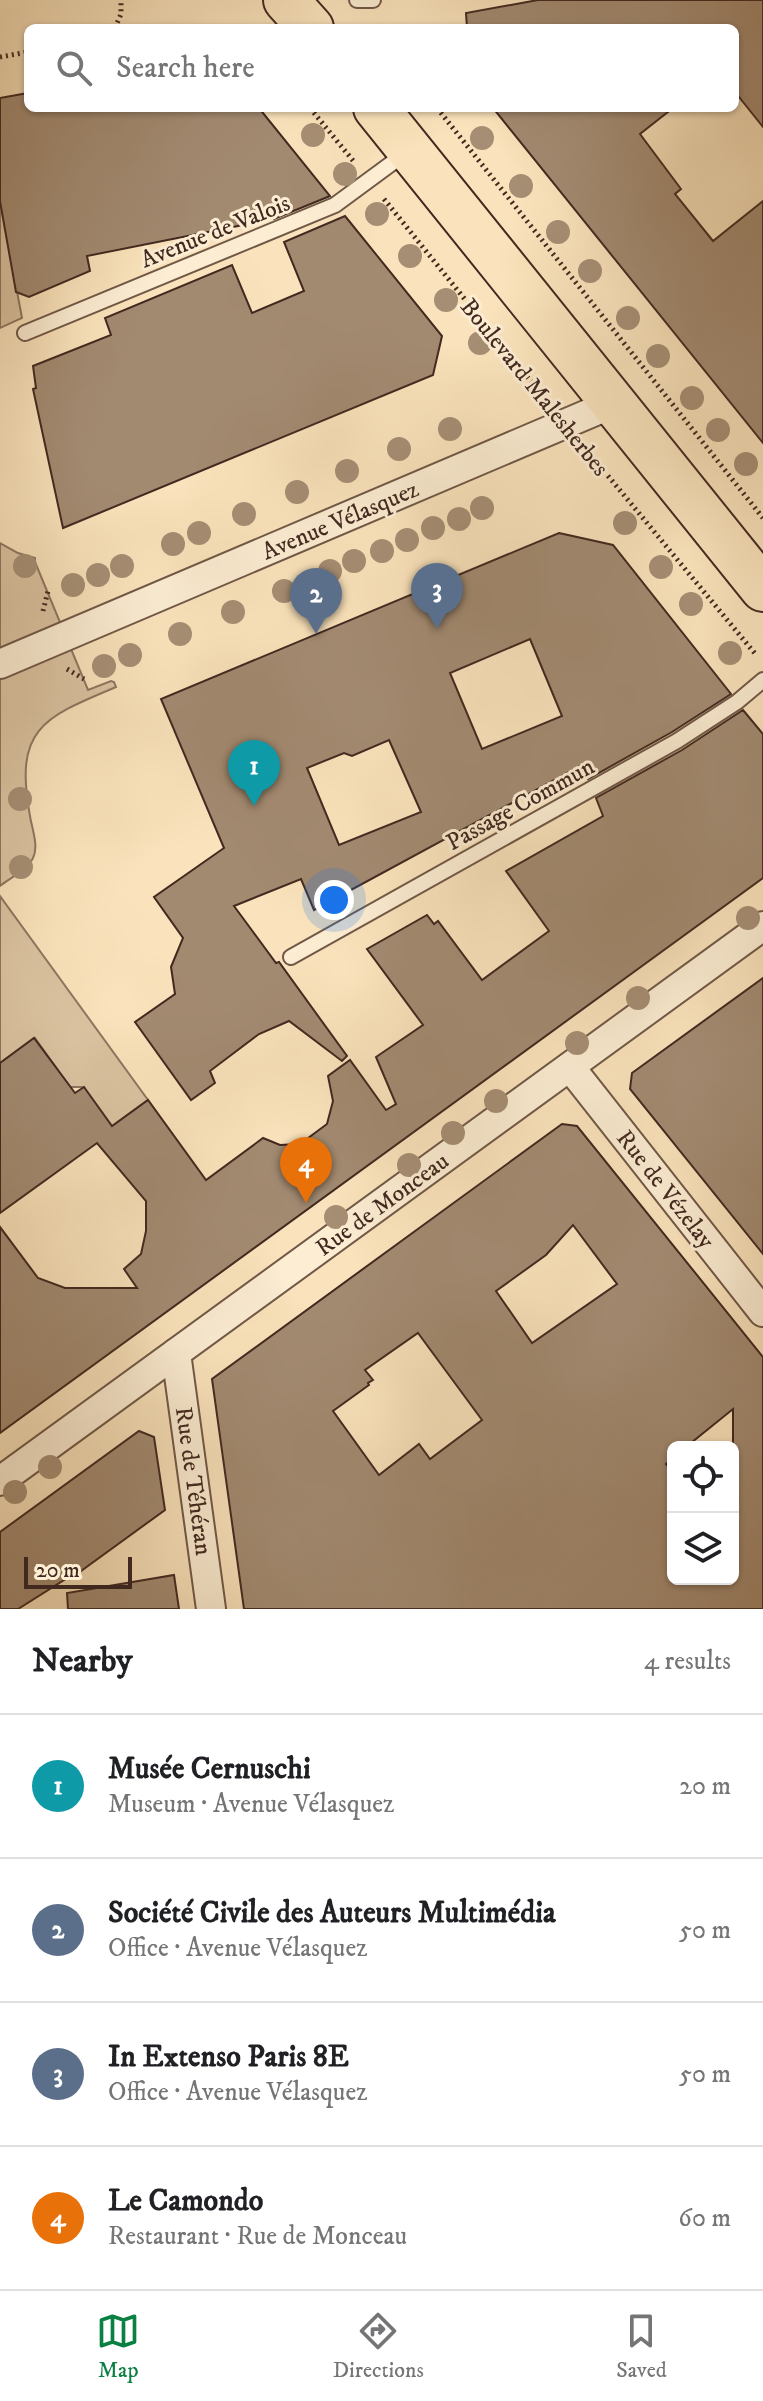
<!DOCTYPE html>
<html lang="en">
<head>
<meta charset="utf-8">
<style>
	body { margin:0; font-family:"IM FELL DW Pica",serif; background:#f2f2f2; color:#202124 }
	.controls { position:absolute; right:24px; bottom:24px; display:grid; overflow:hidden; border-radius:12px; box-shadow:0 2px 6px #0004 }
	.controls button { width:72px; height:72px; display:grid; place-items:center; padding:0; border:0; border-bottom:2px solid #e0e0e0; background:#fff; color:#202124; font:40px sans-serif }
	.scale { position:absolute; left:24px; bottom:20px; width:108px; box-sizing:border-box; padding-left:8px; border:4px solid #422920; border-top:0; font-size:22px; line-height:28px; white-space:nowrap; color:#422920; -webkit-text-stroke:6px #fcedd3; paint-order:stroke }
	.you { position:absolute; left:334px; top:900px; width:28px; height:28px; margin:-20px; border:6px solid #fff; border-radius:50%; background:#1a73e8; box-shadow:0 0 0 12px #1a73e833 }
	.badge { display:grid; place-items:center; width:52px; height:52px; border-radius:50%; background:#0b8043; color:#fff; font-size:26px; font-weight:700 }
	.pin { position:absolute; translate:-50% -66px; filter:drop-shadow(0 2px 4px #0008) }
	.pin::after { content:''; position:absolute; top:42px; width:28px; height:24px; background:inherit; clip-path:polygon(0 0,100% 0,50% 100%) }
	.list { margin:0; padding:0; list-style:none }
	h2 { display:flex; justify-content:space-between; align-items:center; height:104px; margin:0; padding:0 32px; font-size:34px }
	h2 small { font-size:26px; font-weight:400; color:#757577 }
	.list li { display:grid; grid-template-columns:52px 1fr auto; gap:24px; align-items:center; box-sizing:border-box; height:144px; padding:0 32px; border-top:2px solid #e0e0e0 }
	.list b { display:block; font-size:30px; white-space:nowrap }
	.list p { margin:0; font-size:26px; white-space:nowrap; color:#757577 }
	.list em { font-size:26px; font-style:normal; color:#757577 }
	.icon { flex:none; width:44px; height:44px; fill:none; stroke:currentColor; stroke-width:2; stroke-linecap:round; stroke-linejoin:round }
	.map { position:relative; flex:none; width:763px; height:1609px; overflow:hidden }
	.search { position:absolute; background:#fff; box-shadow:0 2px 6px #0004; left:24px; right:24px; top:24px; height:88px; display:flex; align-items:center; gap:20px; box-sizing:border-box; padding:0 28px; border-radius:12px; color:#757577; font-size:30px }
	.sheet { height:680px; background:#fff }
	nav { display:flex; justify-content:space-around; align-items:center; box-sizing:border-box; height:112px; border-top:2px solid #e0e0e0; background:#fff; font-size:22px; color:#757577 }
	nav a { display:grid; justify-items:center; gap:4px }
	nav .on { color:#0b8043 }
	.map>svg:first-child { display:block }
	.green { fill:#dbc3a1; stroke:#8e7660; stroke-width:2 }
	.building { fill:#a28a71; stroke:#422920; stroke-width:2; fill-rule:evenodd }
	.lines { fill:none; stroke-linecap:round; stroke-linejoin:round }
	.lane-casing { stroke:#705847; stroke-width:18 }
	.street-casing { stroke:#705847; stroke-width:32 }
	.primary-casing { stroke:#422920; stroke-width:48 }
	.path { stroke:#422920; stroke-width:5; stroke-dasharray:2 4; stroke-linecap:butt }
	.lane { stroke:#fcedd3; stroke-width:14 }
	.street { stroke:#fcedd3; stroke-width:28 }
	.primary { stroke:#fae3bc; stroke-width:44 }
	.tree { fill:#a68e74 }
	.labels { text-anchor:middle; stroke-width:6; stroke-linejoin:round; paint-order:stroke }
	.street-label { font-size:24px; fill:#422920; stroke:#fcedd3 }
</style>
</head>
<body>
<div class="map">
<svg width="763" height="1609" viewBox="0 0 763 1609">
	<rect width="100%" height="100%" fill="#fae3bc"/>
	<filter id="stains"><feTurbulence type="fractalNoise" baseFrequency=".0025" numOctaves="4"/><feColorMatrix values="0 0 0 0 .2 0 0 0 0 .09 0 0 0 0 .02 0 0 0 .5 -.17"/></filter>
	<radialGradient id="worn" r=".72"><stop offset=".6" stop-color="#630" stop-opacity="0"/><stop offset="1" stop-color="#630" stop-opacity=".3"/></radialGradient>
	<g class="green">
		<path d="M 0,201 L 22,318 L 0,328 Z"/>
		<path d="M 0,543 L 18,553 L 35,558 L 35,562 L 88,690 L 111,681 L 114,682 L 116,687 C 42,718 14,729 30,816 C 32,829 39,846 33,858 C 27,870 10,878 0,886 Z"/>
		<path d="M 0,896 L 148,1100 L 103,1133 L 84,1087 L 70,1087 L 35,1038 L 0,1076 Z"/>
	</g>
	<g class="building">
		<path d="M 538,0 L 763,0 L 763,127 L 735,92 L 735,28 L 467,28 L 466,13 Z"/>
		<path d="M 28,93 L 28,108 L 259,108 L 330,196 L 274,219 L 272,214 L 243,225 L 87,256 L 90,271 L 29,297 L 16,292 L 0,201 L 0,98 Z"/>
		<path d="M 493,108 L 673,108 L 640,134 L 681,189 L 675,194 L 713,241 L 763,201 L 763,443 Z"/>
		<path d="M 345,216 L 442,336 L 433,375 L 63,528 L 33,389 L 36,388 L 33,366 L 111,335 L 105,318 L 232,265 L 252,313 L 304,291 L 284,242 Z"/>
		<path d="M 559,533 L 613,545 L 731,694 L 672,732 L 588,779 L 582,765 L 314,910 L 301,879 L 234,906 L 276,963 L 279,962 L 347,1056 L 342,1061 L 289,1021 L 259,1034 L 210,1071 L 215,1083 L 191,1100 L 135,1022 L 175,994 L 171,967 L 183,938 L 154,897 L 224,848 L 161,699 ZM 530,639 L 562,716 L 482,749 L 450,673 ZM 389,740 L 421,812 L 339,845 L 307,768 L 344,753 L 352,756 Z"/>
		<path d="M 743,710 L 763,734 L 763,878 L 0,1433 L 0,1227 L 38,1278 L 65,1288 L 137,1288 L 124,1269 L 141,1254 L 146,1231 L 146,1201 L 97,1143 L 0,1213 L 0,1063 L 34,1038 L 75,1093 L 84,1087 L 112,1126 L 148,1100 L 206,1180 L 263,1138 L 280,1145 L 300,1144 L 327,1124 L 333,1101 L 328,1076 L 350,1060 L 386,1110 L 396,1104 L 376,1057 L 423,1025 L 367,949 L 427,915 L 434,924 L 438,921 L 482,980 L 549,931 L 506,871 L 603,816 L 596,798 L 682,750 Z"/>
		<path d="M 763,978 L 763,1254 L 630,1089 L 632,1073 Z"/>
		<path d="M 562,1124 L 577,1126 L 763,1357 L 763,1609 L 244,1609 L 212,1379 ZM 573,1225 L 617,1284 L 532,1343 L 496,1291 L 546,1255 ZM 418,1333 L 482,1420 L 430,1459 L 419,1444 L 379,1475 L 333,1411 L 369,1385 L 368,1383 L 373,1380 L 365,1370 ZM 733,1409 L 733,1579 L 673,1579 L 673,1473 L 666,1464 L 673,1457 L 673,1447 L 686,1447 Z"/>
		<path d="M 139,1431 L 154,1437 L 165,1510 L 70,1579 L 69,1577 L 18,1609 L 0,1609 L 0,1532 Z"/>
		<path d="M 174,1575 L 179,1609 L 68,1609 L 67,1593 Z"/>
	</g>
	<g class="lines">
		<defs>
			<g id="lane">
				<path d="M 357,0 L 373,0"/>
				<path d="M 25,333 L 335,205 L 407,152"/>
				<path d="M 291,957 L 677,741 L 737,702 L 763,680"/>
			</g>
			<g id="street">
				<path d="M 0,664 L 614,403"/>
				<path d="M 570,1067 L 763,1312"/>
				<path d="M 176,1353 L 211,1609"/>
				<path d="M 0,1481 L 763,926"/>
			</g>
			<g id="primary">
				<path d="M 286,0 L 311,28"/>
				<path d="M 376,108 L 763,589"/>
			</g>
		</defs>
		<use href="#lane" class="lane-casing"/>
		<use href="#street" class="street-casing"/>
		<use href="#primary" class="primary-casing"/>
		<g class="path">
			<path d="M 115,28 L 121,14 L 121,0"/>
			<path d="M 0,57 L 28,52"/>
			<path d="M 310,108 L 355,163"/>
			<path d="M 437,108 L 763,518"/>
			<path d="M 384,199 L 546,400"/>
			<path d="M 585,448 L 757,656"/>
			<path d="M 43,611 L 48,591"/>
			<path d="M 67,669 L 84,679"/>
		</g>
		<use href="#lane" class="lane"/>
		<use href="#street" class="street"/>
		<use href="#primary" class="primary"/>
	</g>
	<g class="tree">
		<circle cx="313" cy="135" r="12"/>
		<circle cx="482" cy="138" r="12"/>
		<circle cx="345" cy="174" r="12"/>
		<circle cx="521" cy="186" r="12"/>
		<circle cx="377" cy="214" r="12"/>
		<circle cx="558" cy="232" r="12"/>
		<circle cx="410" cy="256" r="12"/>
		<circle cx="590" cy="271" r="12"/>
		<circle cx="446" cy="300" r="12"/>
		<circle cx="628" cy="318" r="12"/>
		<circle cx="480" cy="343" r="12"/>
		<circle cx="658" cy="356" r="12"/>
		<circle cx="692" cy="398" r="12"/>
		<circle cx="450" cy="429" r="12"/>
		<circle cx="718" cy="430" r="12"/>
		<circle cx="399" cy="449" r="12"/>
		<circle cx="746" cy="464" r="12"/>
		<circle cx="347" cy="471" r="12"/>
		<circle cx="297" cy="492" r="12"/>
		<circle cx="482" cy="508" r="12"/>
		<circle cx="244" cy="514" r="12"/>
		<circle cx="459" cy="519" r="12"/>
		<circle cx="625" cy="523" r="12"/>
		<circle cx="433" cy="528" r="12"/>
		<circle cx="199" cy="533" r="12"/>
		<circle cx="407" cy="540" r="12"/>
		<circle cx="173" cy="544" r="12"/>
		<circle cx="382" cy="551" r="12"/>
		<circle cx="354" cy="561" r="12"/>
		<circle cx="25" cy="566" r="12"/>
		<circle cx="122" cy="566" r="12"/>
		<circle cx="661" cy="567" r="12"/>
		<circle cx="330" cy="571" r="12"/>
		<circle cx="98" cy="575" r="12"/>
		<circle cx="73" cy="585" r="12"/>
		<circle cx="284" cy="591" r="12"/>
		<circle cx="691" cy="604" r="12"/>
		<circle cx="233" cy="612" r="12"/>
		<circle cx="180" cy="634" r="12"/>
		<circle cx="730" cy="653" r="12"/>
		<circle cx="130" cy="655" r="12"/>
		<circle cx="104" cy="666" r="12"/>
		<circle cx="20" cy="799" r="12"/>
		<circle cx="21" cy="867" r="12"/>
		<circle cx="748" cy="918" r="12"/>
		<circle cx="638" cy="998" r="12"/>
		<circle cx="577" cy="1043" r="12"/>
		<circle cx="496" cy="1101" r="12"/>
		<circle cx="453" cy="1133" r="12"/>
		<circle cx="409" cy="1165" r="12"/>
		<circle cx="336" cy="1217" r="12"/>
		<circle cx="50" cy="1467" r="12"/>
		<circle cx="15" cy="1492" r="12"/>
	</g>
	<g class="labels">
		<g class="street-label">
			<text transform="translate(215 231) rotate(-22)" y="8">Avenue de Valois</text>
			<text transform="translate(535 387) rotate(51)" y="8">Boulevard Malesherbes</text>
			<text transform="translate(340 520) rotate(-23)" y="8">Avenue Vélasquez</text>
			<text transform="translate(520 804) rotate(-29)" y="8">Passage Commun</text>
			<text transform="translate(666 1189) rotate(52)" y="8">Rue de Vézelay</text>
			<text transform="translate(382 1204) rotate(-36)" y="8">Rue de Monceau</text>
			<text transform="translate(194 1481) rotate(82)" y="8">Rue de Téhéran</text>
		</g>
	</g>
	<rect width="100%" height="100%" filter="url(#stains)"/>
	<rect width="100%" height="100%" fill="url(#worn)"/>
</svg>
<div class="controls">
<button><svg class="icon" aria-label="locate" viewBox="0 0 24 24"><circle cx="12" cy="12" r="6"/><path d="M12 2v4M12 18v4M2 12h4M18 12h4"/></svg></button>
<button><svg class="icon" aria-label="layers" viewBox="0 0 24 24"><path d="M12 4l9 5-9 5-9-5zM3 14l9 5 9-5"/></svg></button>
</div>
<div class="scale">20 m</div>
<div class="you"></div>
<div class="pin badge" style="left:254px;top:806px;background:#0f9aa8">1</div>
<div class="pin badge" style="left:316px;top:634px;background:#5c6f8a">2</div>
<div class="pin badge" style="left:437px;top:629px;background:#5c6f8a">3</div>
<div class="pin badge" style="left:306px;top:1203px;background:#e8710a">4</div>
<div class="search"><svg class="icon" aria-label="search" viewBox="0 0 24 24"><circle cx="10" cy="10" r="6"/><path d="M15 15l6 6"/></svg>Search here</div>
</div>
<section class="sheet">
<h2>Nearby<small>4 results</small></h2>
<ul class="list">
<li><span class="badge" style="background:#0f9aa8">1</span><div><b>Musée Cernuschi</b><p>Museum · Avenue Vélasquez</p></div><em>20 m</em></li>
<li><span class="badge" style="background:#5c6f8a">2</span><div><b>Société Civile des Auteurs Multimédia</b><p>Office · Avenue Vélasquez</p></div><em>50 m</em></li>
<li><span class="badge" style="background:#5c6f8a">3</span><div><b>In Extenso Paris 8E</b><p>Office · Avenue Vélasquez</p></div><em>50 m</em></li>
<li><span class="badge" style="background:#e8710a">4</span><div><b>Le Camondo</b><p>Restaurant · Rue de Monceau</p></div><em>60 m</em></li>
</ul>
</section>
<nav>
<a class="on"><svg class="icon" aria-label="map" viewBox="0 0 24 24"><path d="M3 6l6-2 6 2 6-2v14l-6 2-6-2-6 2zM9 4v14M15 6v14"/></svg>Map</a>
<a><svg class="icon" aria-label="directions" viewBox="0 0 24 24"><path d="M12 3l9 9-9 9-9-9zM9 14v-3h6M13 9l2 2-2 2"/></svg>Directions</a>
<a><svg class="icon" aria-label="saved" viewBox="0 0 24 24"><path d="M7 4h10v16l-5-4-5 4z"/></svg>Saved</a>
</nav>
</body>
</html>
